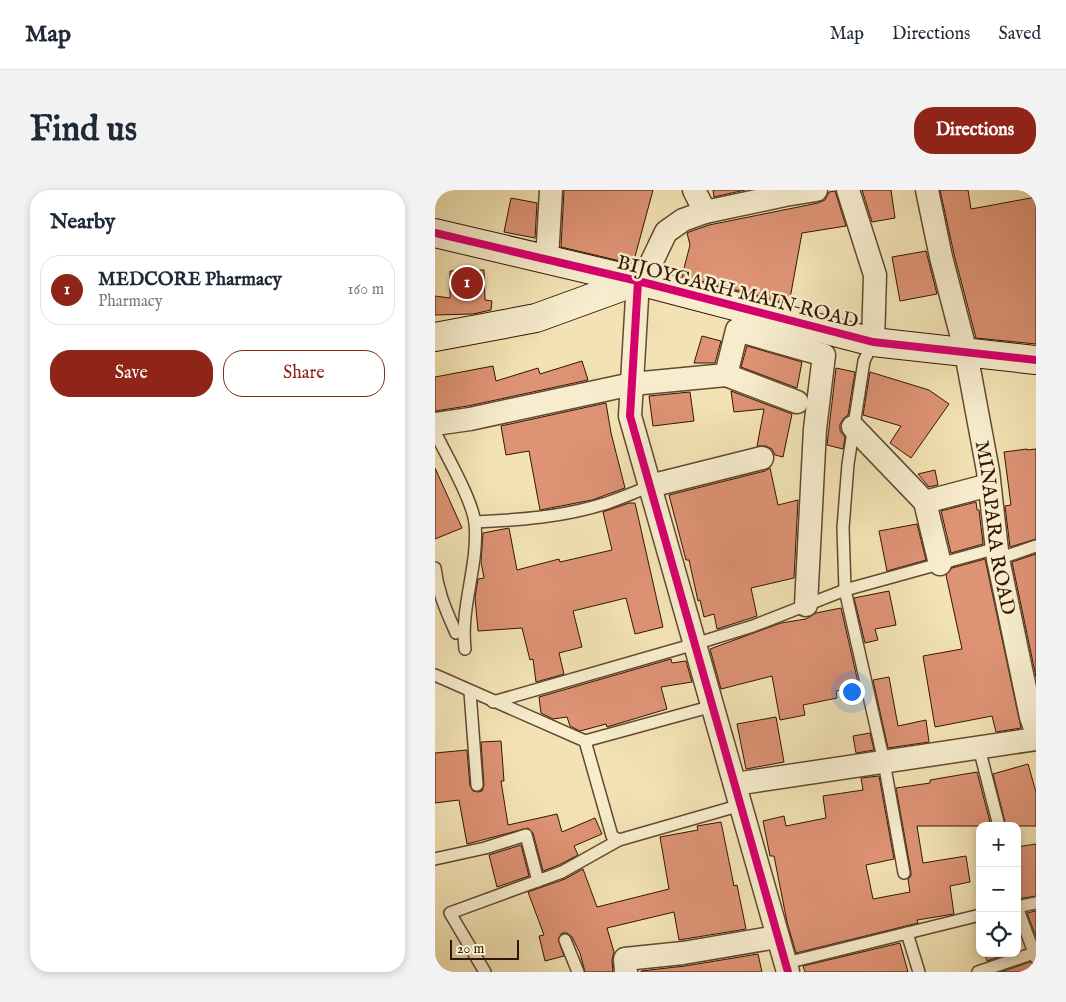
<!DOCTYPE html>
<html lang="en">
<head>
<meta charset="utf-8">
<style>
	body { margin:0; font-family:"IM FELL English",serif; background:#f2f2f3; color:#1f2937 }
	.controls { position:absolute; right:15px; bottom:15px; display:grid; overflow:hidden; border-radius:10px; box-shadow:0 2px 8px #0003 }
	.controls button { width:45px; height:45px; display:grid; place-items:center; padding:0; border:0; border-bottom:1px solid #e0e1e3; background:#fff; color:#1f2937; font:25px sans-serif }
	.scale { position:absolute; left:15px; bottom:12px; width:69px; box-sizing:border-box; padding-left:5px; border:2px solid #311603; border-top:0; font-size:14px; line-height:18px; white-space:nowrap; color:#311603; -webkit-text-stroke:4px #f7edce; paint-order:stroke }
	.you { position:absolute; left:416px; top:501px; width:18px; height:18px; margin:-12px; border:4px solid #fff; border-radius:50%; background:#1a73e8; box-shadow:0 0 0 8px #1a73e833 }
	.badge { display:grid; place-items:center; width:32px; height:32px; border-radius:50%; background:#8f2418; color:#fff; font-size:16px; font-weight:700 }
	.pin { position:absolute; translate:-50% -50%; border:2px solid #fff; box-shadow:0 1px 5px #0006 }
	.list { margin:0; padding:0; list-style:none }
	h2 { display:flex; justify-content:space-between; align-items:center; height:65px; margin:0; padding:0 20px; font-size:21px }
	h2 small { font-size:16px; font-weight:400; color:#747a83 }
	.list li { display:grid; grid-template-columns:32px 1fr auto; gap:15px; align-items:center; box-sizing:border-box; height:70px; margin:0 10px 10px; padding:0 10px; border:1px solid #e0e1e3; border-radius:20px }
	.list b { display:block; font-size:19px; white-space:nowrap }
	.list p { margin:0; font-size:16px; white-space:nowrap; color:#747a83 }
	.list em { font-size:16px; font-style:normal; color:#747a83 }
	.actions { display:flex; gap:10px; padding:15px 20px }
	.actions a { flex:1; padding:11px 0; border:1px solid #8f2418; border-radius:20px; text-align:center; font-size:18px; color:#8f2418 }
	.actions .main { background:#8f2418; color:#fff }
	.icon { flex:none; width:28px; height:28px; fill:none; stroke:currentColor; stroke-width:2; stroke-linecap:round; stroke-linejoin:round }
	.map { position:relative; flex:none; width:601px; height:782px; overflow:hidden; border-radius:20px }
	header { display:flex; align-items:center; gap:30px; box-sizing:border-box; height:70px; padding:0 25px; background:#fff; border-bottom:1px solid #e0e1e3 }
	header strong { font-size:24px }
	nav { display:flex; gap:28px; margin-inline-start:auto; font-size:18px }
	.intro { display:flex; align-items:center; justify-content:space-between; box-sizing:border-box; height:120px; padding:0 30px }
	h1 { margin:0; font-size:35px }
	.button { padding:12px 22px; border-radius:20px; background:#8f2418; color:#fff; font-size:18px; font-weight:700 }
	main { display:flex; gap:30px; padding:0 30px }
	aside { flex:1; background:#fff; border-radius:20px; box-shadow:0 2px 8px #0003 }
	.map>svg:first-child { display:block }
	.building { fill:#de9374; stroke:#311603 }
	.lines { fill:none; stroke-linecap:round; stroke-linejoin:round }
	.lane-casing { stroke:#62492f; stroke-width:14 }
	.street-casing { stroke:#62492f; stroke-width:25 }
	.secondary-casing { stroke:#311603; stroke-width:30 }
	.lane { stroke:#f7edce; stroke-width:11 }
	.street { stroke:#f7edce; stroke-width:22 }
	.secondary { stroke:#f7edce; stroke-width:28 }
	.cycleway-casing { stroke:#f7edce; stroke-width:11 }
	.cycleway { stroke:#d6006c; stroke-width:8 }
	.labels { text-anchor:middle; stroke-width:5; stroke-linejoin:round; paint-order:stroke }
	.street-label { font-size:20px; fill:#311603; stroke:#f7edce }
</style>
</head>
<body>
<header>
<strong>Map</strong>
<nav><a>Map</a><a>Directions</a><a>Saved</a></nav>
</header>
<div class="intro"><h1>Find us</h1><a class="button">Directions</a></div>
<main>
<aside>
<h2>Nearby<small></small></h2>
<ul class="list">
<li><span class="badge">1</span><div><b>MEDCORE Pharmacy</b><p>Pharmacy</p></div><em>160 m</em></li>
</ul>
<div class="actions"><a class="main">Save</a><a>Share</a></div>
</aside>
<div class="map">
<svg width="601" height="782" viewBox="0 0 601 782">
	<rect width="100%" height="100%" fill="#f3e3b4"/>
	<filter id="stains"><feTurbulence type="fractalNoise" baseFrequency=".004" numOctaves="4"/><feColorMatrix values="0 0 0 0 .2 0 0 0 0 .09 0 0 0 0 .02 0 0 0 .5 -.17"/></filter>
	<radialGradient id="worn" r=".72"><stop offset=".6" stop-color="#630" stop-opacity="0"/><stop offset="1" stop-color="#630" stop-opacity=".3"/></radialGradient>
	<g class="building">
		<path d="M 129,0 L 218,0 L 198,74 L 126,57 Z"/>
		<path d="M 278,0 L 310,0 L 279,7 Z"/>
		<path d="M 427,0 L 456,0 L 460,28 L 437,32 Z"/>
		<path d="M 505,0 L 533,0 L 536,19 L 601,7 L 601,154 L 541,148 L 519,64 Z"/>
		<path d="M 400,1 L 411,36 L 367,43 L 354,114 L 247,86 L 255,55 L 252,43 L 254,42 L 274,35 L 383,13 L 390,10 L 394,2 Z"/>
		<path d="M 76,8 L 102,13 L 100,48 L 69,42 Z"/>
		<path d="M 491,61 L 502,104 L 465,111 L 457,67 Z"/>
		<path d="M 49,80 L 50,110 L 57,111 L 56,120 L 38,124 L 0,125 L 0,106 L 15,108 L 15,81 Z"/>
		<path d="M 267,146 L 286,151 L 280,173 L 259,173 Z"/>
		<path d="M 312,156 L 367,172 L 362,198 L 306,177 Z"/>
		<path d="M 147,171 L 153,190 L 33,216 L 0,221 L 0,187 L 58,176 L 61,191 L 103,178 L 105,184 Z"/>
		<path d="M 401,178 L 420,182 L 413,225 L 409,228 L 405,234 L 405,241 L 410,247 L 408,259 L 392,255 Z"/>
		<path d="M 435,182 L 494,200 L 514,214 L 476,268 L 455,253 L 466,236 L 428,225 Z"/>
		<path d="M 296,201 L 357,224 L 348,267 L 340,265 L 337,259 L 331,256 L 322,256 L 329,219 L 299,222 Z"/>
		<path d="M 255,202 L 259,231 L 218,236 L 214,206 Z"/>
		<path d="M 171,213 L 176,243 L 190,298 L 157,310 L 105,320 L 94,261 L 71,265 L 66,236 Z"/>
		<path d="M 592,259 L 592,260 L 601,259 L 601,349 L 575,357 L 570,316 L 576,315 L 569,262 Z"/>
		<path d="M 0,278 L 27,338 L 0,349 Z"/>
		<path d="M 335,278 L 343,315 L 363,310 L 359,388 L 316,398 L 322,426 L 282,439 L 279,424 L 269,427 L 265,410 L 263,411 L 254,370 L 251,370 L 234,305 L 330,281 Z"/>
		<path d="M 500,280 L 503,295 L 494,297 L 483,284 Z"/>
		<path d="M 541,312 L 542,320 L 544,320 L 548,354 L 516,363 L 506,321 Z"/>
		<path d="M 194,313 L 200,313 L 228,437 L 200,444 L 191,408 L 138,421 L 147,457 L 124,463 L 129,484 L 101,492 L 98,469 L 95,470 L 87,438 L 43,441 L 40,408 L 43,389 L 49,388 L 46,372 L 48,343 L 74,338 L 82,380 L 124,369 L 125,372 L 177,360 L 168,322 Z"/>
		<path d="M 482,334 L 491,370 L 452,381 L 444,341 Z"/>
		<path d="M 601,364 L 601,487 L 577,372 Z"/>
		<path d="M 550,369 L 586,538 L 561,542 L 557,526 L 500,537 L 488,466 L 527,459 L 511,385 L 517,378 Z"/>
		<path d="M 454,401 L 461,435 L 440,439 L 443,450 L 430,453 L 419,408 Z"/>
		<path d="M 406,418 L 424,497 L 401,501 L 402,508 L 368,515 L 370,525 L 345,530 L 337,486 L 286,499 L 275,459 L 346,433 L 371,429 L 381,423 Z"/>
		<path d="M 236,469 L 237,473 L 251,471 L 257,492 L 226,497 L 232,519 L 172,537 L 171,534 L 145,541 L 135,536 L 132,527 L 118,529 L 106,523 L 104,507 Z"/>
		<path d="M 454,487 L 463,536 L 491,530 L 494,552 L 453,558 L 438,490 Z"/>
		<path d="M 341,527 L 349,572 L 311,579 L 302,534 Z"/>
		<path d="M 435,543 L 439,560 L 421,563 L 418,546 Z"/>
		<path d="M 66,551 L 69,591 L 66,591 L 73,635 L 122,624 L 127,642 L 160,628 L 167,644 L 139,656 L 143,665 L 124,675 L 108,681 L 98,643 L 93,638 L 32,654 L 24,610 L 0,613 L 0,563 L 32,560 L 35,596 L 38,601 L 43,602 L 47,601 L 49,595 L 46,552 Z"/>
		<path d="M 593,574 L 601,602 L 601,636 L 571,636 L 558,584 Z"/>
		<path d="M 542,582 L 556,636 L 482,636 L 488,673 L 531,666 L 535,692 L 515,696 L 519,724 L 482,730 L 483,733 L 361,763 L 352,732 L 339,666 L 335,666 L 328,631 L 349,626 L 351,636 L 391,628 L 388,606 L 428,600 L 426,588 L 444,586 L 459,669 L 431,675 L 438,709 L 475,702 L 473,689 L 476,686 L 476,682 L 461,598 L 495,593 L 495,590 Z"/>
		<path d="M 286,632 L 299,696 L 302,695 L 311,739 L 244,750 L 239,722 L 172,738 L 179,762 L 177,770 L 178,782 L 150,782 L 145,763 L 137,747 L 132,743 L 127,743 L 123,749 L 129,766 L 110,771 L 104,746 L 109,745 L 93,702 L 130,689 L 148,679 L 162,717 L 234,699 L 225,647 L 263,640 L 262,636 Z"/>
		<path d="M 601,654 L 601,706 L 582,709 L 582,657 Z"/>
		<path d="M 86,655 L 94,686 L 62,697 L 54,665 Z"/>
		<path d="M 601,721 L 601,747 L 592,723 Z"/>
		<path d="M 465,753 L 473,782 L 370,782 L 368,776 Z"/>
		<path d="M 549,763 L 575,763 L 552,771 Z"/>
		<path d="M 323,764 L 327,782 L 206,782 L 206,781 L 250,776 Z"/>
		<path d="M 595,772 L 601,775 L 601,782 L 566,782 Z"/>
	</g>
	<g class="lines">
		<defs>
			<g id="lane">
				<path d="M 438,152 L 429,171 L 413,274 L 408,338 L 410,400 L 449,572 L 469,683"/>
				<path d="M 0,242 C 11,265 37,309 40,333 C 44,375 25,416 30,459"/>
				<path d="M 40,332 C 84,330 129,327 172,313 C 186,308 201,302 215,296"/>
				<path d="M 563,369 L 601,356"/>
				<path d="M 0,378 C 3,403 11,420 21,443"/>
				<path d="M 0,485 L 150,551 L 177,646 L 184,650 L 306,615"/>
				<path d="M 35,502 L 42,595"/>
				<path d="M 58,512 L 260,454 L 318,436 L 410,400 L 562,358"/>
				<path d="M 150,551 L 278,516"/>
				<path d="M 544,558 L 564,636"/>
				<path d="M 0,669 L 50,658 L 91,645 L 103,691"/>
				<path d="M 582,717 L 601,768"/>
				<path d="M 582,717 L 601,713"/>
				<path d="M 472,743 L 484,782"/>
				<path d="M 130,750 L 143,782"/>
				<path d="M 351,773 L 545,725"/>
				<path d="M 50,782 L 15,723 L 127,682 L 184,650"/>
				<path d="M 543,782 L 599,763"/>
			</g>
			<g id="street">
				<path d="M 413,0 L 440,85 L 438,152"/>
				<path id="s1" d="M 492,0 L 506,67 L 531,163 L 553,281 L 563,369 L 596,527 L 601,541"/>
				<path d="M 270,22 L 350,5 L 381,0"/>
				<path d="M 112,69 L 116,0"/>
				<path d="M 203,91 L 195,226 L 353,782"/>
				<path d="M 207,92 L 231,42 L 248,30 L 270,22 L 259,0"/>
				<path d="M 291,185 L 302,140 L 389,165 L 380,239 L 371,415"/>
				<path d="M 0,234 L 35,229 L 197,194 L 291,185 L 362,212"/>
				<path d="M 418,237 L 490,312"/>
				<path d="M 215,296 L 327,268"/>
				<path d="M 505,374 L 490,312 L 554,295"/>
				<path d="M 300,594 L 601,549"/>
				<path d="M 191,782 L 190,769 L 248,763 L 342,747"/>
			</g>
			<g id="secondary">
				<path d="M 0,43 L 207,92 L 438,152 L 601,170"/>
				<path d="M 0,147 L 101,128 L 203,91"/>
			</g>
		</defs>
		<use href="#lane" class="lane-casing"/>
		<use href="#street" class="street-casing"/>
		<use href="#secondary" class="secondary-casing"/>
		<use href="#lane" class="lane"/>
		<use href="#street" class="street"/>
		<use href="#secondary" class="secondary"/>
		<defs>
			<g id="cycleway">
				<path d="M 0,43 L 207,92 L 438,152 L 601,170"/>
				<path d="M 203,91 L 195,226 L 353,782"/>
			</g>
		</defs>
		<use href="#cycleway" class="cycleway-casing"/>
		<use href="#cycleway" class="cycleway"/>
	</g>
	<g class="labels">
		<g class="street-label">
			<text transform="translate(303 101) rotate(14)" y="7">BIJOYGARH MAIN ROAD</text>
			<text dy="7" stroke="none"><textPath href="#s1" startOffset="345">MINAPARA ROAD</textPath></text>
		</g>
	</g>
	<rect width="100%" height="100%" filter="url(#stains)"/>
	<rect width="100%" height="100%" fill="url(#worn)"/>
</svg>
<div class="controls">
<button>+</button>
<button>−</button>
<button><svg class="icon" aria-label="locate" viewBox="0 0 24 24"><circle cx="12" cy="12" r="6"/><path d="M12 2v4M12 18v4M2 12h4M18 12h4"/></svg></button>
</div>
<div class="scale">20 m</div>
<div class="you"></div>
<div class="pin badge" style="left:32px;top:93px">1</div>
</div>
</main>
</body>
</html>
